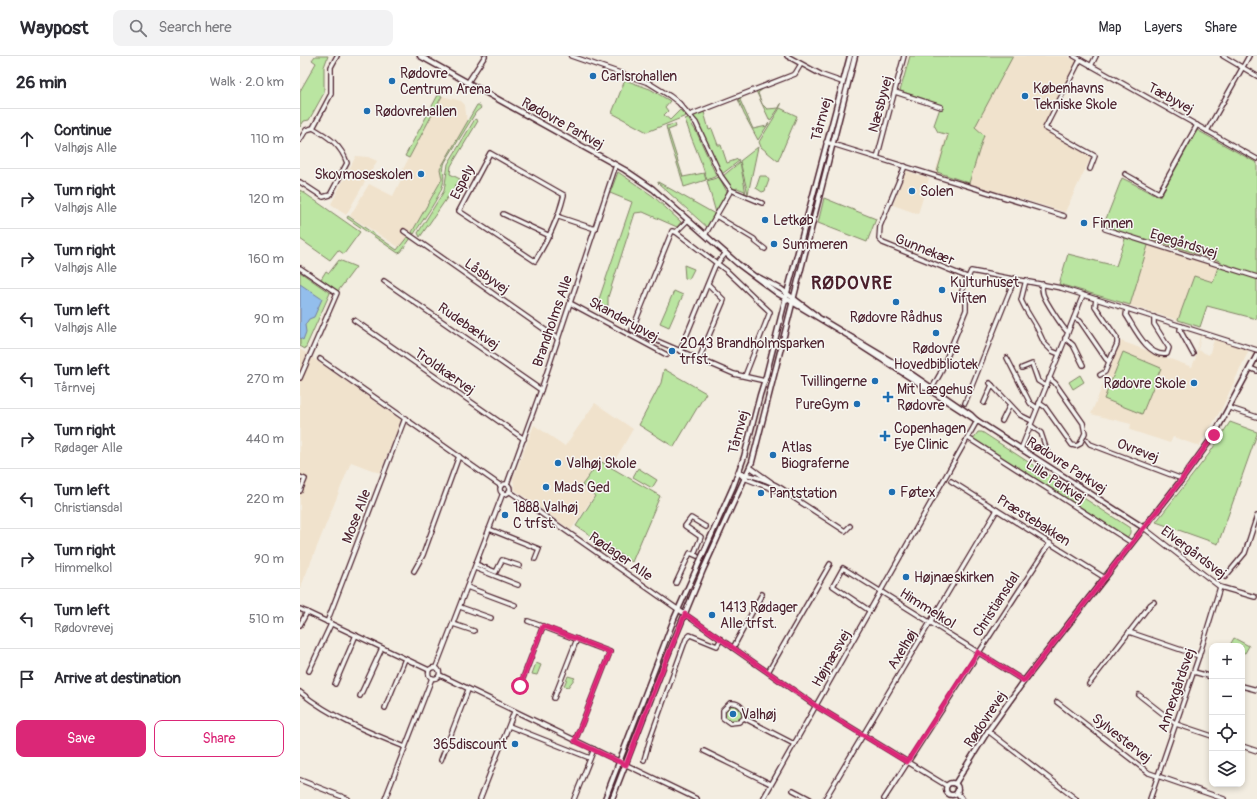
<!DOCTYPE html>
<html lang="en">
<head>
<meta charset="utf-8">
<style>
	body { margin:0; font-family:Pangolin,sans-serif; background:#f2f2f3; color:#2b2b33 }
	.controls { position:absolute; right:12px; bottom:12px; display:grid; overflow:hidden; border-radius:8px; box-shadow:0 2px 6px #0003 }
	.controls button { width:36px; height:36px; display:grid; place-items:center; padding:0; border:0; border-bottom:1px solid #e1e1e2; background:#fff; color:#2b2b33; font:20px sans-serif }
	.stop { position:absolute; width:12px; height:12px; margin:-9px; border:3px solid #db2777; border-radius:50%; background:#fff }
	.stop.end { background:#db2777; border-color:#fff; box-shadow:0 1px 4px #0008 }
	.list { margin:0; padding:0; list-style:none }
	h2 { display:flex; justify-content:space-between; align-items:center; height:52px; margin:0; padding:0 16px; font-size:17px }
	h2 small { font-size:13px; font-weight:400; color:#7c7c81 }
	.list li { display:grid; grid-template-columns:26px 1fr auto; gap:12px; align-items:center; box-sizing:border-box; height:60px; padding:0 16px; border-top:1px solid #e1e1e2 }
	.list b { display:block; font-size:15px; white-space:nowrap }
	.list p { margin:0; font-size:13px; white-space:nowrap; color:#7c7c81 }
	.list em { font-size:13px; font-style:normal; color:#7c7c81 }
	.actions { display:flex; gap:8px; padding:12px 16px }
	.actions a { flex:1; padding:9px 0; border:1px solid #db2777; border-radius:8px; text-align:center; font-size:14px; color:#db2777 }
	.actions .main { background:#db2777; color:#fff }
	.icon { flex:none; width:22px; height:22px; fill:none; stroke:currentColor; stroke-width:2; stroke-linecap:round; stroke-linejoin:round }
	.map { position:relative; flex:none; width:957px; height:743px; overflow:hidden }
	header { display:flex; align-items:center; gap:24px; box-sizing:border-box; height:56px; padding:0 20px; background:#fff; border-bottom:1px solid #e1e1e2 }
	header strong { font-size:19px }
	nav { display:flex; gap:22px; margin-inline-start:auto; font-size:14px }
	.search { width:280px; height:36px; background:#f2f2f3; display:flex; align-items:center; gap:10px; box-sizing:border-box; padding:0 14px; border-radius:8px; color:#7c7c81; font-size:15px }
	main { display:flex }
	aside { flex:1; background:#fff }
	.map>svg:first-child { display:block }
	.built { fill:#f0e2cc; fill-rule:evenodd }
	.green { fill:#bae5a1; stroke:#828266 }
	.water { fill:#93beec; stroke:#767e9f }
	.lines { fill:none; stroke-linecap:round; stroke-linejoin:round }
	.minor-casing { stroke:#4a1f2b; stroke-width:6 }
	.tertiary-casing { stroke:#4a1f2b; stroke-width:7 }
	.minor { stroke:#f6f6f2; stroke-width:3.5 }
	.tertiary { stroke:#f6f6f2; stroke-width:4 }
	.route { stroke:#db2777; stroke-width:5 }
	.poi-dot { fill:#1f6fb2; stroke:#f6f6f2; stroke-width:1.5 }
	.labels { text-anchor:middle; stroke-width:3; stroke-linejoin:round; paint-order:stroke }
	.poi-label { font-size:14px; fill:#4a1f2b; stroke:#f6f6f2; text-anchor:start }
	.street-label { font-size:14px; fill:#4a1f2b; stroke:#f6f6f2 }
	.district-label { font-size:18px; font-weight:bold; letter-spacing:1px; fill:#4a1f2b; stroke:#f6f6f2 }
</style>
</head>
<body>
<header>
<strong>Waypost</strong>
<div class="search"><svg class="icon" aria-label="search" viewBox="0 0 24 24"><circle cx="10" cy="10" r="6"/><path d="M15 15l6 6"/></svg>Search here</div>
<nav><a>Map</a><a>Layers</a><a>Share</a></nav>
</header>
<main>
<aside>
<h2>26 min<small>Walk · 2.0 km</small></h2>
<ul class="list">
<li><svg class="icon" aria-label="ahead" viewBox="0 0 24 24"><path d="M12 20V5M6 11l6-6 6 6"/></svg><div><b>Continue</b><p>Valhøjs Alle</p></div><em>110 m</em></li>
<li><svg class="icon" aria-label="right" viewBox="0 0 24 24"><path d="M7 20v-9h11M14 6l5 5-5 5"/></svg><div><b>Turn right</b><p>Valhøjs Alle</p></div><em>120 m</em></li>
<li><svg class="icon" aria-label="right" viewBox="0 0 24 24"><path d="M7 20v-9h11M14 6l5 5-5 5"/></svg><div><b>Turn right</b><p>Valhøjs Alle</p></div><em>160 m</em></li>
<li><svg class="icon" aria-label="left" viewBox="0 0 24 24"><path d="M17 20v-9H6M10 6l-5 5 5 5"/></svg><div><b>Turn left</b><p>Valhøjs Alle</p></div><em>90 m</em></li>
<li><svg class="icon" aria-label="left" viewBox="0 0 24 24"><path d="M17 20v-9H6M10 6l-5 5 5 5"/></svg><div><b>Turn left</b><p>Tårnvej</p></div><em>270 m</em></li>
<li><svg class="icon" aria-label="right" viewBox="0 0 24 24"><path d="M7 20v-9h11M14 6l5 5-5 5"/></svg><div><b>Turn right</b><p>Rødager Alle</p></div><em>440 m</em></li>
<li><svg class="icon" aria-label="left" viewBox="0 0 24 24"><path d="M17 20v-9H6M10 6l-5 5 5 5"/></svg><div><b>Turn left</b><p>Christiansdal</p></div><em>220 m</em></li>
<li><svg class="icon" aria-label="right" viewBox="0 0 24 24"><path d="M7 20v-9h11M14 6l5 5-5 5"/></svg><div><b>Turn right</b><p>Himmelkol</p></div><em>90 m</em></li>
<li><svg class="icon" aria-label="left" viewBox="0 0 24 24"><path d="M17 20v-9H6M10 6l-5 5 5 5"/></svg><div><b>Turn left</b><p>Rødovrevej</p></div><em>510 m</em></li>
<li><svg class="icon" aria-label="arrive" viewBox="0 0 24 24"><path d="M6 21V4h12l-3 4 3 4H6"/></svg><div><b>Arrive at destination</b></div></li>
</ul>
<div class="actions"><a class="main">Save</a><a>Share</a></div>
</aside>
<div class="map">
<svg width="957" height="743" viewBox="0 0 957 743">
	<rect width="100%" height="100%" fill="#f3ede1"/>
	<filter id="ink" filterUnits="userSpaceOnUse"><feTurbulence type="fractalNoise" baseFrequency=".025" numOctaves="2"/><feDisplacementMap in="SourceGraphic" scale="8" xChannelSelector="R" yChannelSelector="G"/><feConvolveMatrix kernelMatrix="1 2 1 2 8 2 1 2 1" color-interpolation-filters="sRGB"/></filter>
	<g filter="url(#ink)">
		<g class="built">
			<path d="M 609,0 L 767,0 L 781,8 L 746,75 L 791,101 L 765,156 L 635,117 L 648,74 L 642,47 L 600,35 Z"/>
			<path d="M 142,40 L 161,45 L 165,49 L 167,67 L 140,113 L 142,123 L 113,174 L 100,192 L 50,160 L 69,128 L 93,140 L 102,122 L 102,115 Z"/>
			<path d="M 897,74 L 957,107 L 957,263 L 907,250 L 900,271 L 759,228 L 768,198 L 816,210 L 825,183 L 804,168 L 822,122 L 860,141 Z"/>
			<path d="M 56,100 L 68,101 L 77,105 L 46,159 L 31,148 Z"/>
			<path d="M 606,115 L 629,122 L 618,158 L 593,149 Z"/>
			<path d="M 900,279 L 947,293 L 948,296 L 921,354 L 899,390 L 873,381 L 870,387 L 830,374 L 831,368 L 791,358 L 821,285 L 892,311 L 896,301 ZM 901,280 L 914,284 L 909,299 L 898,294 Z"/>
			<path d="M 0,293 L 101,364 L 80,417 L 51,406 L 0,533 Z"/>
			<path d="M 295,347 L 333,373 L 311,411 L 300,403 L 281,430 L 294,440 L 271,474 L 215,434 L 213,423 L 234,369 L 265,390 Z"/>
		</g>
		<g class="green">
			<path d="M 15,0 L 28,0 L 24,11 L 24,37 L 9,64 L 4,65 L 0,71 L 0,35 L 16,7 L 12,4 Z"/>
			<path d="M 610,0 L 713,0 L 675,71 L 684,79 L 669,127 L 637,116 L 648,79 L 638,76 L 634,69 L 640,52 L 624,47 L 625,43 L 600,35 Z"/>
			<path d="M 325,24 L 350,33 L 370,45 L 365,51 L 368,55 L 364,59 L 370,64 L 380,54 L 386,60 L 347,76 L 312,57 Z"/>
			<path d="M 465,31 L 458,37 L 462,48 L 467,53 L 479,52 L 481,47 L 481,49 L 470,65 L 456,35 Z"/>
			<path d="M 138,39 L 142,40 L 109,102 L 105,100 Z"/>
			<path d="M 445,39 L 440,44 L 453,73 L 467,70 L 469,67 L 458,84 L 444,58 L 438,43 Z"/>
			<path d="M 177,49 L 179,49 L 181,52 L 176,56 L 145,106 C 142,113 145,121 143,128 C 140,141 122,165 114,178 L 112,176 L 142,123 L 140,113 Z"/>
			<path d="M 480,52 L 497,60 L 478,105 L 461,91 L 459,86 Z"/>
			<path d="M 404,56 L 409,74 L 412,73 L 418,89 L 421,89 L 427,107 L 438,103 L 439,105 L 422,118 L 393,60 Z"/>
			<path d="M 390,61 L 389,64 L 397,77 L 416,119 L 419,119 L 407,124 C 401,102 391,84 385,63 Z"/>
			<path d="M 175,63 L 178,65 L 151,110 L 150,118 L 160,123 L 120,181 L 118,177 L 144,135 L 148,108 Z"/>
			<path d="M 375,68 L 376,71 L 368,74 L 383,121 L 404,117 L 406,124 L 384,131 C 379,110 370,91 366,70 Z"/>
			<path d="M 897,74 L 957,107 L 957,263 L 907,250 L 900,271 L 878,264 L 894,220 L 913,226 L 920,205 L 850,183 L 830,249 L 759,228 L 768,198 L 816,210 L 825,183 L 804,168 L 822,122 L 860,141 Z"/>
			<path d="M 458,91 L 448,138 L 440,105 Z"/>
			<path d="M 440,106 L 446,138 L 444,138 L 445,135 L 437,132 L 434,134 L 423,120 Z"/>
			<path d="M 318,116 L 353,140 L 381,166 L 377,171 L 343,156 L 335,157 L 308,241 L 308,250 L 297,249 L 332,146 L 310,137 Z"/>
			<path d="M 460,120 L 466,120 L 469,124 L 465,135 L 462,136 L 456,132 Z"/>
			<path d="M 419,121 L 427,136 L 416,157 L 407,125 Z"/>
			<path d="M 358,126 L 415,158 L 408,172 L 358,127 Z"/>
			<path d="M 0,134 L 60,176 L 44,198 L 38,194 L 30,204 L 0,183 Z"/>
			<path d="M 524,142 L 576,163 L 567,186 L 518,167 Z"/>
			<path d="M 48,160 L 97,194 L 108,180 L 111,182 L 101,196 L 98,197 L 47,162 Z"/>
			<path d="M 39,204 L 56,211 L 38,235 L 21,223 L 26,215 L 29,217 Z"/>
			<path d="M 384,209 L 394,213 L 389,223 L 385,222 Z"/>
			<path d="M 0,216 L 30,237 L 5,293 L 0,290 Z"/>
			<path d="M 374,235 L 383,239 L 369,271 L 360,267 Z"/>
			<path d="M 823,296 L 861,312 L 842,358 L 804,343 Z"/>
			<path d="M 364,313 L 406,337 L 374,391 L 339,369 L 361,327 Z"/>
			<path d="M 780,319 L 784,326 L 773,333 L 769,326 Z"/>
			<path d="M 930,366 L 957,376 L 957,378 L 918,488 L 856,466 L 909,398 Z"/>
			<path d="M 678,376 L 682,376 L 830,472 L 830,477 L 827,482 L 673,383 Z"/>
			<path d="M 300,405 L 360,440 L 332,506 L 276,470 L 295,440 L 282,429 Z"/>
			<path d="M 338,412 L 357,424 L 352,432 L 333,421 Z"/>
			<path d="M 934,582 L 949,590 L 945,597 L 942,596 L 942,590 L 930,589 Z"/>
			<path d="M 236,607 L 241,609 L 237,619 L 232,618 Z"/>
			<path d="M 268,620 L 275,622 L 268,631 L 264,630 Z"/>
			<path d="M 434,648 L 442,654 L 443,661 L 438,664 L 430,666 L 424,661 C 425,654 426,650 434,648 Z"/>
		</g>
		<path class="water" d="M 0,228 L 22,243 L 14,261 L 9,263 L 5,269 L 6,276 L 3,284 L 0,282 Z"/>
		<g class="lines">
			<defs>
				<g id="minor">
					<path d="M 271,0 L 349,27 L 370,40 L 379,47 L 396,67 L 421,120 L 431,134 L 462,147"/>
					<path d="M 487,0 L 522,19 L 542,26"/>
					<path d="M 774,0 L 957,103"/>
					<path d="M 923,0 L 957,20"/>
					<path d="M 780,4 L 745,72 L 795,100 L 790,113"/>
					<path d="M 791,10 L 796,0"/>
					<path d="M 168,26 L 185,0"/>
					<path d="M 595,36 L 641,51"/>
					<path d="M 390,59 L 495,18 L 501,8"/>
					<path d="M 907,75 L 949,0"/>
					<path d="M 0,84 L 6,74 L 13,72 L 31,38 L 31,11 L 37,0"/>
					<path d="M 526,86 L 764,160"/>
					<path d="M 190,97 L 264,139 C 258,164 248,183 235,205 L 159,155 Z"/>
					<path d="M 577,102 L 604,0"/>
					<path d="M 605,110 L 580,170 L 579,183 L 583,187 L 667,221"/>
					<path d="M 825,118 L 859,137 L 897,69"/>
					<path d="M 0,126 L 23,141 L 30,139 L 47,107 C 41,89 29,81 13,72"/>
					<path d="M 203,158 L 250,180"/>
					<path d="M 416,160 L 454,183 L 456,186 L 465,193"/>
					<path d="M 259,161 L 295,173"/>
					<path d="M 388,164 L 376,176 L 372,175 L 332,274 L 434,318 L 465,325"/>
					<path d="M 805,173 L 957,221"/>
					<path d="M 104,175 L 258,283"/>
					<path d="M 376,176 L 427,215 L 470,256 L 445,320"/>
					<path d="M 405,179 L 431,134"/>
					<path d="M 0,212 L 37,237 L 0,322"/>
					<path d="M 726,224 L 721,244 L 725,252 L 737,272 L 744,287 L 752,295 L 759,298"/>
					<path d="M 84,225 L 241,334"/>
					<path d="M 743,228 C 742,231 742,235 743,238 C 745,244 763,273 768,276"/>
					<path d="M 270,247 L 367,299"/>
					<path d="M 827,253 L 826,259 C 834,271 848,302 867,298 L 869,292 L 854,268 L 854,261"/>
					<path d="M 774,262 L 780,265 L 806,303 L 809,306 L 817,288 L 817,282 L 795,250 L 796,243"/>
					<path d="M 54,264 L 224,383"/>
					<path d="M 881,270 L 880,274 L 893,298"/>
					<path d="M 765,282 L 773,289 L 783,309"/>
					<path d="M 380,295 L 415,210 L 426,197"/>
					<path d="M 707,302 L 730,347 L 737,352"/>
					<path d="M 20,303 L 201,430"/>
					<path d="M 399,303 L 424,244 L 408,228"/>
					<path d="M 722,312 L 732,308 L 738,325 L 746,330"/>
					<path d="M 950,312 L 957,315"/>
					<path d="M 800,319 L 805,316 L 809,306"/>
					<path d="M 690,327 L 720,359 L 732,365"/>
					<path d="M 631,334 L 640,318 L 666,254 L 666,244 L 662,235 L 671,215 L 761,232 L 957,294"/>
					<path d="M 665,347 L 715,222"/>
					<path d="M 684,347 L 692,329"/>
					<path d="M 739,347 L 745,351 L 772,389 L 776,390 L 780,388 L 785,377 L 783,367 L 755,327 L 749,322"/>
					<path d="M 930,352 L 957,361"/>
					<path d="M 702,365 L 710,349"/>
					<path d="M 730,369 L 741,377 L 747,395"/>
					<path d="M 668,382 L 832,487"/>
					<path d="M 787,384 L 790,388 L 882,423"/>
					<path d="M 721,393 L 783,239"/>
					<path d="M 450,411 L 471,426"/>
					<path d="M 438,417 C 454,419 480,428 491,440 L 545,475 L 550,470"/>
					<path d="M 439,417 L 444,422 L 491,440"/>
					<path d="M 0,421 L 5,423 L 0,435"/>
					<path d="M 651,425 L 805,522"/>
					<path d="M 207,428 L 241,334 L 316,109"/>
					<circle cx="205" cy="433" r="5"/>
					<path d="M 209,435 L 516,650 L 647,730"/>
					<path d="M 844,472 L 920,531 L 955,541"/>
					<path d="M 189,473 L 239,493 L 235,503"/>
					<path d="M 394,498 L 401,481 L 385,470 L 391,462 L 406,471"/>
					<path d="M 176,508 L 196,516 L 202,504 L 220,510"/>
					<path d="M 175,512 L 218,529"/>
					<path d="M 114,515 L 123,499 L 159,400"/>
					<path d="M 925,521 L 945,497 L 957,460"/>
					<path d="M 376,527 L 390,497 L 397,500"/>
					<path d="M 167,531 L 215,549"/>
					<path d="M 160,551 L 191,562"/>
					<path d="M 0,553 L 129,614"/>
					<path d="M 570,555 L 533,530 L 543,512 L 724,625"/>
					<path d="M 228,565 L 310,596 L 275,685"/>
					<path d="M 27,566 L 105,362"/>
					<path d="M 153,568 L 174,575"/>
					<path d="M 0,569 L 7,556"/>
					<path d="M 829,576 L 899,600"/>
					<path d="M 433,592 L 462,538"/>
					<path d="M 136,611 L 203,437"/>
					<circle cx="134" cy="617" r="5.5"/>
					<path d="M 9,615 L 31,568"/>
					<path d="M 468,616 L 530,508"/>
					<path d="M 894,616 L 912,621"/>
					<path d="M 140,619 L 397,743"/>
					<path d="M 35,628 L 56,579"/>
					<path d="M 789,628 L 850,549 L 854,546"/>
					<path d="M 220,630 L 243,570"/>
					<path d="M 942,630 L 957,634"/>
					<path d="M 0,636 C 31,661 68,676 105,691"/>
					<path d="M 839,639 L 876,668 L 912,680"/>
					<path d="M 60,640 L 82,592"/>
					<path d="M 254,642 L 277,583"/>
					<path d="M 757,646 L 849,717 L 924,743"/>
					<path d="M 430,647 C 440,646 445,653 444,662 L 439,666 L 430,667 L 423,662 L 423,654 Z"/>
					<path d="M 85,652 L 105,603"/>
					<path d="M 444,662 L 494,688"/>
					<path d="M 209,670 L 290,702"/>
					<path d="M 688,675 L 776,743"/>
					<path d="M 942,690 L 957,695"/>
					<path d="M 404,695 L 471,728"/>
					<path d="M 141,704 L 168,634"/>
					<path d="M 344,704 L 351,680 L 386,583 L 390,579 L 417,590 L 421,583"/>
					<path d="M 0,724 L 48,743"/>
					<path d="M 493,734 L 510,743"/>
					<path d="M 85,743 L 132,622"/>
					<path d="M 180,743 L 214,656"/>
					<path d="M 274,743 L 294,693"/>
					<path d="M 463,743 L 677,365"/>
					<path d="M 525,743 L 697,454"/>
					<path d="M 584,743 L 750,487"/>
					<path d="M 850,743 L 899,600 L 920,531"/>
				</g>
				<g id="tertiary">
					<path d="M 120,0 L 325,114 L 353,133 L 438,208 L 477,237 L 601,311 L 671,359 L 677,365"/>
					<path d="M 458,221 L 481,233 L 517,260"/>
					<path d="M 555,286 L 844,472"/>
					<circle cx="652" cy="733" r="6"/>
					<path d="M 655,728 L 688,675 L 724,625 L 882,423 L 914,379 L 957,299"/>
					<path d="M 657,736 L 662,743"/>
					<path d="M 305,743 L 374,563 L 433,431 L 444,401 L 460,339 L 466,320 L 487,237 L 550,0"/>
					<path d="M 312,743 L 365,606 L 403,514 L 452,406 L 555,0"/>
				</g>
			</defs>
			<use href="#minor" class="minor-casing"/>
			<use href="#tertiary" class="tertiary-casing"/>
			<use href="#minor" class="minor"/>
			<use href="#tertiary" class="tertiary"/>
		</g>
	</g>
	<g class="lines" filter="url(#ink)">
		<path class="route" d="M 220,630 L 243,570 L 310,596 L 275,685 L 326,709 L 352,639 L 385,558 L 516,650 L 607,706 L 678,596 L 724,625 L 882,423 L 914,379"/>
	</g>
	<g class="poi-dot">
		<circle cx="293" cy="20" r="4"/>
		<circle cx="92" cy="25" r="4"/>
		<circle cx="725" cy="40" r="4"/>
		<circle cx="67" cy="55" r="4"/>
		<circle cx="121" cy="118" r="4"/>
		<circle cx="612" cy="135" r="4"/>
		<circle cx="465" cy="164" r="4"/>
		<circle cx="784" cy="167" r="4"/>
		<circle cx="474" cy="188" r="4"/>
		<circle cx="642" cy="234" r="4"/>
		<circle cx="596" cy="246" r="4"/>
		<circle cx="636" cy="277" r="4"/>
		<circle cx="372" cy="295" r="4"/>
		<circle cx="575" cy="325" r="4"/>
		<circle cx="894" cy="327" r="4"/>
		<path d="M586 335h4v4h4v4h-4v4h-4v-4h-4v-4h4z"/>
		<circle cx="557" cy="348" r="4"/>
		<path d="M583 374h4v4h4v4h-4v4h-4v-4h-4v-4h4z"/>
		<circle cx="473" cy="399" r="4"/>
		<circle cx="258" cy="407" r="4"/>
		<circle cx="246" cy="431" r="4"/>
		<circle cx="592" cy="436" r="4"/>
		<circle cx="461" cy="437" r="4"/>
		<circle cx="205" cy="459" r="4"/>
		<circle cx="606" cy="521" r="4"/>
		<circle cx="412" cy="559" r="4"/>
		<circle cx="433" cy="658" r="4"/>
		<circle cx="215" cy="688" r="4"/>
	</g>
	<g class="labels">
		<g class="poi-label">
			<text x="100" y="22">Rødovre<tspan x="100" dy="16">Centrum Arena</tspan></text>
			<text x="301" y="25">Carlsrohallen</text>
			<text x="733" y="37">Københavns<tspan x="733" dy="16">Tekniske Skole</tspan></text>
			<text x="75" y="60">Rødovrehallen</text>
			<text x="113" y="123" text-anchor="end">Skovmoseskolen</text>
			<text x="620" y="140">Solen</text>
			<text x="473" y="169">Letkøb</text>
			<text x="792" y="172">Finnen</text>
			<text x="482" y="193">Summeren</text>
			<text x="650" y="231">Kulturhuset<tspan x="650" dy="16">Viften</tspan></text>
			<text x="596" y="266" text-anchor="middle">Rødovre Rådhus</text>
			<text x="380" y="292">2043 Brandholmsparken<tspan x="380" dy="16">trfst.</tspan></text>
			<text x="636" y="297" text-anchor="middle">Rødovre<tspan x="636" dy="16">Hovedbibliotek</tspan></text>
			<text x="567" y="330" text-anchor="end">Tvillingerne</text>
			<text x="886" y="332" text-anchor="end">Rødovre Skole</text>
			<text x="597" y="338">Mit Lægehus<tspan x="597" dy="16">Rødovre</tspan></text>
			<text x="549" y="353" text-anchor="end">PureGym</text>
			<text x="594" y="377">Copenhagen<tspan x="594" dy="16">Eye Clinic</tspan></text>
			<text x="481" y="396">Atlas<tspan x="481" dy="16">Biograferne</tspan></text>
			<text x="266" y="412">Valhøj Skole</text>
			<text x="254" y="436">Mads Ged</text>
			<text x="600" y="441">Føtex</text>
			<text x="469" y="442">Pantstation</text>
			<text x="213" y="456">1888 Valhøj<tspan x="213" dy="16">C trfst.</tspan></text>
			<text x="614" y="526">Højnæskirken</text>
			<text x="420" y="556">1413 Rødager<tspan x="420" dy="16">Alle trfst.</tspan></text>
			<text x="441" y="663">Valhøj</text>
			<text x="207" y="693" text-anchor="end">365discount</text>
		</g>
		<g class="street-label">
			<text transform="translate(871 42) rotate(29)" y="5">Tæbyvej</text>
			<text transform="translate(580 48) rotate(-75)" y="5">Næsbyvej</text>
			<text transform="translate(521 63) rotate(-75)" y="5">Tårnvej</text>
			<text transform="translate(263 67) rotate(29)" y="5">Rødovre Parkvej</text>
			<text transform="translate(162 126) rotate(-63)" y="5">Espely</text>
			<text transform="translate(884 187) rotate(17)" y="5">Egegårdsvej</text>
			<text transform="translate(625 193) rotate(22)" y="5">Gunnekær</text>
			<text transform="translate(187 220) rotate(35)" y="5">Låsbyvej</text>
			<text transform="translate(324 263) rotate(29)" y="5">Skanderupvej</text>
			<text transform="translate(252 265) rotate(-71)" y="5">Brandholms Alle</text>
			<text transform="translate(169 270) rotate(35)" y="5">Rudebækvej</text>
			<text transform="translate(145 315) rotate(35)" y="5">Troldkærvej</text>
			<text transform="translate(438 376) rotate(-75)" y="5">Tårnvej</text>
			<text transform="translate(838 394) rotate(21)" y="5">Ovrevej</text>
			<text transform="translate(767 409) rotate(33)" y="5">Rødovre Parkvej</text>
			<text transform="translate(756 425) rotate(33)" y="5">Lille Parkvej</text>
			<text transform="translate(56 460) rotate(-69)" y="5">Mose Alle</text>
			<text transform="translate(734 464) rotate(32)" y="5">Præstebakken</text>
			<text transform="translate(894 496) rotate(37)" y="5">Elvergårdsvej</text>
			<text transform="translate(321 500) rotate(35)" y="5">Rødager Alle</text>
			<text transform="translate(696 548) rotate(-57)" y="5">Christiansdal</text>
			<text transform="translate(628 552) rotate(32)" y="5">Himmelkol</text>
			<text transform="translate(602 593) rotate(-59)" y="5">Axelhøj</text>
			<text transform="translate(531 602) rotate(-60)" y="5">Højnæsvej</text>
			<text transform="translate(876 634) rotate(-71)" y="5">Annexgårdsvej</text>
			<text transform="translate(685 663) rotate(-56)" y="5">Rødovrevej</text>
			<text transform="translate(822 682) rotate(38)" y="5">Sylvestervej</text>
		</g>
		<g class="district-label">
			<text x="552" y="233">RØDOVRE</text>
		</g>
	</g>
</svg>
<div class="controls">
<button>+</button>
<button>−</button>
<button><svg class="icon" aria-label="locate" viewBox="0 0 24 24"><circle cx="12" cy="12" r="6"/><path d="M12 2v4M12 18v4M2 12h4M18 12h4"/></svg></button>
<button><svg class="icon" aria-label="layers" viewBox="0 0 24 24"><path d="M12 4l9 5-9 5-9-5zM3 14l9 5 9-5"/></svg></button>
</div>
<div class="stop" style="left:220px;top:630px"></div>
<div class="stop end" style="left:914px;top:379px"></div>
</div>
</main>
</body>
</html>
